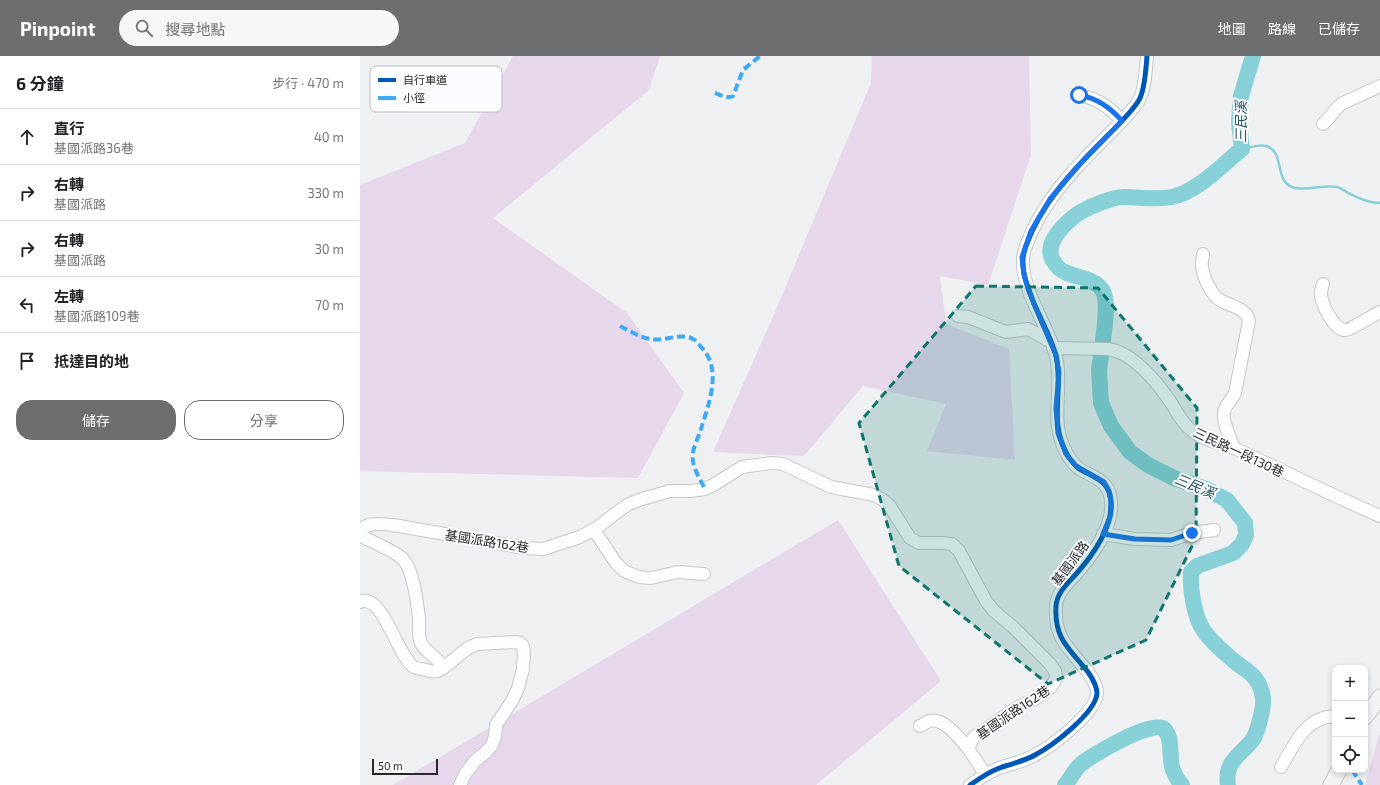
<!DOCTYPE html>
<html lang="zh-TW">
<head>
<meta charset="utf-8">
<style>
	body { margin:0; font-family:"Exo 2","Noto Sans TC",sans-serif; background:#f6f6f6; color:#202124 }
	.controls { position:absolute; right:12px; bottom:12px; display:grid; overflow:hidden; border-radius:8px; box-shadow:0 2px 6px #0003 }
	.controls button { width:36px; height:36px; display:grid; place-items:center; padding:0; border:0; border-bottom:1px solid #e0e0e0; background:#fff; color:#202124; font:20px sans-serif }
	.scale { position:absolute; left:12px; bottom:10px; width:66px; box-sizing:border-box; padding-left:4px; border:2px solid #272829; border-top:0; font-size:11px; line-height:14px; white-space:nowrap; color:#272829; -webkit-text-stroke:3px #fbfcff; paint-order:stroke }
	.stop { position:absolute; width:12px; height:12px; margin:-9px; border:3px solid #1a73e8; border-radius:50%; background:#fff }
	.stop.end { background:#1a73e8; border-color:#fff; box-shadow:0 1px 4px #0008 }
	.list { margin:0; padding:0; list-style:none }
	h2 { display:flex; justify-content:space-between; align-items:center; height:52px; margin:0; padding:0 16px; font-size:17px }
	h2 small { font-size:13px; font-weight:400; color:#757577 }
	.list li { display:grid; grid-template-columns:26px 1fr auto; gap:12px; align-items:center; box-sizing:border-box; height:56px; padding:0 16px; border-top:1px solid #e0e0e0 }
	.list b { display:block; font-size:15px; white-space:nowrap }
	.list p { margin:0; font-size:13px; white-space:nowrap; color:#757577 }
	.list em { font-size:13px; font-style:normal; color:#757577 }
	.actions { display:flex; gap:8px; padding:12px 16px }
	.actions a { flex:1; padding:9px 0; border:1px solid #6d6e6f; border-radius:16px; text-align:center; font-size:14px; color:#6d6e6f }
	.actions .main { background:#6d6e6f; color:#fff }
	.icon { flex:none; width:22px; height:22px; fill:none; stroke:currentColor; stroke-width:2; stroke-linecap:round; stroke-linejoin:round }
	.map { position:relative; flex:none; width:1020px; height:729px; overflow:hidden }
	header { display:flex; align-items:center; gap:24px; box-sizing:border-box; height:56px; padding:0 20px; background:#6d6e6f; color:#fff }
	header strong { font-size:19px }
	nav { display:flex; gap:22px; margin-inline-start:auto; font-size:14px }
	.search { width:280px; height:36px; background:#f6f6f6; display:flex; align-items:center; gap:10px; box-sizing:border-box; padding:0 14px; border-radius:22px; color:#757577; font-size:15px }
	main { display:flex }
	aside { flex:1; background:#fff }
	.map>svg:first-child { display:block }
	.green { fill:#e6d7eb }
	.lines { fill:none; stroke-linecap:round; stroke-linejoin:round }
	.stream { stroke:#88d0d7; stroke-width:2.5 }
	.river { stroke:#88d0d7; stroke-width:16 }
	.minor-casing { stroke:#c6c7c8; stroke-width:14 }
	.major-casing { stroke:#c9cacb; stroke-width:17 }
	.minor { stroke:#fcfdfd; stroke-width:12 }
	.major { stroke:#f3f3f6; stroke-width:15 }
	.quiet { stroke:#3fa9f5; stroke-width:4; stroke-dasharray:8 4; stroke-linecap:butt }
	.cycleway-casing { stroke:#fbfcff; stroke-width:8 }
	.cycleway { stroke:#0057b8; stroke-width:5 }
	.route { stroke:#1a73e8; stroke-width:5 }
	.marked { fill:#0f766e; fill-opacity:0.2; stroke:#0f766e; stroke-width:3; stroke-dasharray:8 5; stroke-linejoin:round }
	.labels { text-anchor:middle; stroke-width:4; stroke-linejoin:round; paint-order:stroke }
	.street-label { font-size:13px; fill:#272829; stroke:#fbfcff }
	.water-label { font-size:14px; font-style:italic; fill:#265457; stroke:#fbfcff }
	.key { fill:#fbfcff; stroke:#bbbcbf; stroke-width:1 }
	.key-label { font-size:11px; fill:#272829 }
</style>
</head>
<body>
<header>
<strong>Pinpoint</strong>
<div class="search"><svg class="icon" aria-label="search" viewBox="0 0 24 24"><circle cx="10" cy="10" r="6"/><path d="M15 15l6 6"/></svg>搜尋地點</div>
<nav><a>地圖</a><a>路線</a><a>已儲存</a></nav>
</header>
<main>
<aside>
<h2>6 分鐘<small>步行 · 470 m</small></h2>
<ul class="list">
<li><svg class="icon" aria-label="ahead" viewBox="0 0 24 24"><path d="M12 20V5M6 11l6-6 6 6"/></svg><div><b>直行</b><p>基國派路36巷</p></div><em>40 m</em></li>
<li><svg class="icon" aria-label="right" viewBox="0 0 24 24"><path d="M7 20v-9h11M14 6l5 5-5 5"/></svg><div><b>右轉</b><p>基國派路</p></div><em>330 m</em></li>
<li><svg class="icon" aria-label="right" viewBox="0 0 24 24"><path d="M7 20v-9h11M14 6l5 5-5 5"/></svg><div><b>右轉</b><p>基國派路</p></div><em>30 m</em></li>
<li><svg class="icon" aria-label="left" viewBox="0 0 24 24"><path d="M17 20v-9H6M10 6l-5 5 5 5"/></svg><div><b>左轉</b><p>基國派路109巷</p></div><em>70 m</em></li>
<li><svg class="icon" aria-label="arrive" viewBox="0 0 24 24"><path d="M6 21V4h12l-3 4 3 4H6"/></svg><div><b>抵達目的地</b></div></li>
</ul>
<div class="actions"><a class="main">儲存</a><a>分享</a></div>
</aside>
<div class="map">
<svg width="1020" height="729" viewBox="0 0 1020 729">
	<rect width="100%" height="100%" fill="#eef0f2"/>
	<g class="green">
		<path d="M 153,0 L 300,0 L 289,34 L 133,162 L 267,257 L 324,337 L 278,422 L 0,415 L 0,129 L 105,87 Z"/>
		<path d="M 512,0 L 669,0 L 671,99 L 628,229 L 580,220 L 586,268 L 649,293 L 655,404 L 567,395 L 586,348 L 503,330 L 444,400 L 353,396 L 415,256 L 511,27 Z"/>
		<path d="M 478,464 L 581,625 L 456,729 L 33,729 Z"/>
		<path d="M 1020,678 L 1020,729 L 1005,729 L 1019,679 Z"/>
	</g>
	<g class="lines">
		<path class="stream" d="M 882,93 C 889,92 899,88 906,90 C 925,95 914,124 932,131 C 943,136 963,128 977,131 C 981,132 985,135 988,137 C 999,142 1008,147 1020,147"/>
		<g class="river">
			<path d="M 743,286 C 744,272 749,247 743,235 C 735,222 717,222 705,216 C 700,214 697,211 694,206 C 682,189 703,169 716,159 C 726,152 751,141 764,141 C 780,141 796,144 812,141 C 837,136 862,109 882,93 L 879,66 L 881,40 L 893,0"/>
			<path d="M 741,300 L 739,314 L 741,347 L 751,370 L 770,396 L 788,409 L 814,422 L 846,433 L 867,444 L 885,467 L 886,479 L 882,488 L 873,497 L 837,510 L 831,516 C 830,533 834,561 844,575 C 852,587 864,596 874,605 C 890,617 900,621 903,642 C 904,650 898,676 893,683 C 882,699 864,704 868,729"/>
			<path d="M 705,729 C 710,723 714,715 720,709 C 730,700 793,663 804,673 C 814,682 808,702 813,714 C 815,719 818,725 822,729"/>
		</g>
		<defs>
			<g id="minor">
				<path d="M 719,39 C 737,42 750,51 762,65"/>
				<path d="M 963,68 C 970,62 974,54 981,48 L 1020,30"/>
				<path d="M 843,198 C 843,202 841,207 842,211 C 843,220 850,235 857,242 C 867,250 887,251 889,265 L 875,337 C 872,344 865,349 864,356 C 862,365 871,384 874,392"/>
				<path d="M 963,228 C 962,231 961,234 961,237 C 960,246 974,274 985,274 C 989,275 1013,259 1020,256"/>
				<path d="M 598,260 L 608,261 L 646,276 L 668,273 L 691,286"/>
				<path d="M 693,292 L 749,293 C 773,297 796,325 810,345 C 816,355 822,367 831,374 C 844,385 861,387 876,393 C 924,415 971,439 1020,460"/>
				<path d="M 234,474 L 256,507 L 264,515 L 279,521 L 291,522 L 318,516 L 344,518"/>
				<path d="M 743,478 L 775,483 L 811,484 L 832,477 L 854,474"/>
				<path d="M 0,546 C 22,535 38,602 54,611 C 57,613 62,613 66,614 C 73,616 77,617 83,612 C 78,600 62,595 60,584 C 58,577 60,569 59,562 C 57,547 54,515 43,503 C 36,496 13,486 3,481 L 1,476 L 2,472 C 12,466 22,468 33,469 L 165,492 L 183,493 L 220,481 L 238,471 L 260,454 L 269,448 L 282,443 L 310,435 L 331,435 L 345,433 L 355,428 L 382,411 L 411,407 L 423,408 L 471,431 L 514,439 L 523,444 L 529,449 L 550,482 L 559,487 L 582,487 L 592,488 L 599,495 L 626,545 L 634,555 L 653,571 L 690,608 L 695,615 L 696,622 L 692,630 L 685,636 L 675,643 L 658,651 L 623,675 L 614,681 L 608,692 L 625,718"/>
				<path d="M 83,612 L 108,592 L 117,588 L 154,586 L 160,587 L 163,590 L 164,598 L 163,613 L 158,632 L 152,645 L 136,669 L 135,681 L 132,689 L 126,696 L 115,705 L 105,718 L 100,729"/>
				<path d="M 560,670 C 563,669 566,666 569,665 C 584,661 599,682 608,692"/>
				<path d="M 921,711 C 934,689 945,661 975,660"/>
				<path d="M 610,729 C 619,723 627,717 637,713 C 649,708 663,706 675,699 C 692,690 736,657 737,637 C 737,629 732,622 728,616 C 709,592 694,583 696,550 C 697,536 709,526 717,517 C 733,499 754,469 751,445 C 749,423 733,422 718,412 C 714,408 709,402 707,398 C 688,365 704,334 696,300 C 689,271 661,234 663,203 C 663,198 665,194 666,190 C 681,147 714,113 746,81 C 756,71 772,56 779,44 C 785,34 786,12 787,0"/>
			</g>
			<g id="major">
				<path d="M 1005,661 L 1020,641"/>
				<path d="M 971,729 L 979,714"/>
			</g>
		</defs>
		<use href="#minor" class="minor-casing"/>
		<use href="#major" class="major-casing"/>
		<use href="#minor" class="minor"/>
		<use href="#major" class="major"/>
		<g class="quiet">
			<path d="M 355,37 C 361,39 367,43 373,40 L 383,14 L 400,0"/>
			<path d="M 260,270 C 270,275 281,282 291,283 C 304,286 321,276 333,283 C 337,285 339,289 342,292 C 363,314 348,350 340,376 C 337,385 331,395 333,405 C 334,414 341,425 345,433"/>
			<path d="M 992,714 L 1002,729"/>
		</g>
		<defs>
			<path id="cycleway" d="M 610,729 C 619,723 627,717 637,713 C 649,708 663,706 675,699 C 692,690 736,657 737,637 C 737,629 732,622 728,616 C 709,592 694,583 696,550 C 697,536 709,526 717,517 C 733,499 754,469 751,445 C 749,423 733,422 718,412 C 714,408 709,402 707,398 C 688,365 704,334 696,300 C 689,271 661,234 663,203 C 663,198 665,194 666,190 C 681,147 714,113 746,81 C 756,71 772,56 779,44 C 785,34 786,12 787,0"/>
		</defs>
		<use href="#cycleway" class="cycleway-casing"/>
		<use href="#cycleway" class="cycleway"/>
	</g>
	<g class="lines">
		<path class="route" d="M 719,39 C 737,42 750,51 762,65 L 720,108 L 690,143 L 671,175 L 662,201 L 664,219 L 674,248 L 696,299 L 699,317 L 696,352 L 698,377 L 706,398 L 716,410 L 744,426 L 749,435 L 751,445 L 750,461 L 743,478 L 775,483 L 811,484 L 832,477"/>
	</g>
	<path class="marked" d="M 616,230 L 738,232 L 837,352 L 836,482 L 786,584 L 688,628 L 539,510 L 499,367 Z"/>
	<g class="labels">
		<g class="street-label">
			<text transform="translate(879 396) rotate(25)" y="5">三民路一段130巷</text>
			<text transform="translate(127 485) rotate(9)" y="5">基國派路162巷</text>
			<text transform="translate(710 507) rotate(-53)" y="5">基國派路</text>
			<text transform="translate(653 656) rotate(-34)" y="5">基國派路162巷</text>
		</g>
		<g class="water-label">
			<text transform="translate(881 66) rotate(-90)" y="5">三民溪</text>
			<text transform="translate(835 430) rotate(23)" y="5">三民溪</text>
		</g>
	</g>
	<rect x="10" y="10" width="132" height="46" rx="6" class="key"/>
	<rect x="18" y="22" width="18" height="4" fill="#0057b8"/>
	<rect x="18" y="40" width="18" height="4" fill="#3fa9f5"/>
	<g class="key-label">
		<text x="43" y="28">自行車道</text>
		<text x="43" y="46">小徑</text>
	</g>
</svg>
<div class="controls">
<button>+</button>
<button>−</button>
<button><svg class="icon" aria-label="locate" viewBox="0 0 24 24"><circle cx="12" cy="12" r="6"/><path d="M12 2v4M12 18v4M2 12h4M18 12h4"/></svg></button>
</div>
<div class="scale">50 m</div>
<div class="stop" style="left:719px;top:39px"></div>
<div class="stop end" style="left:832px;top:477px"></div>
</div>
</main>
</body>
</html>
